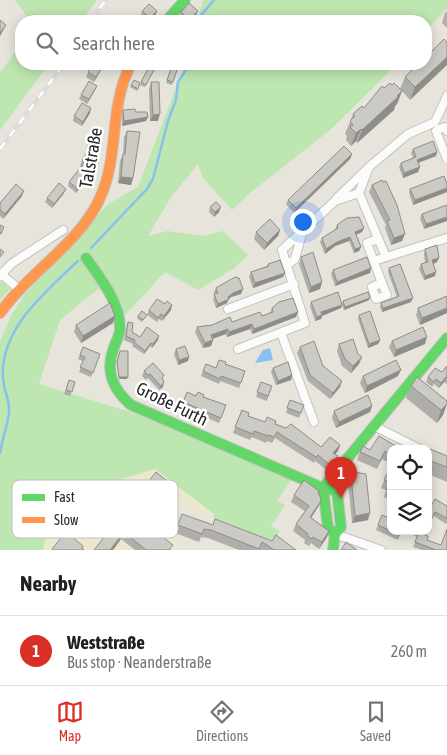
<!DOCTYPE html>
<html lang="en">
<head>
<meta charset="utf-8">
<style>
	body { margin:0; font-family:"Asap Condensed",sans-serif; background:#f6f6f6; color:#202124 }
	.controls { position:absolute; right:15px; bottom:15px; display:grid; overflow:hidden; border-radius:10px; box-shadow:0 2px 12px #0003 }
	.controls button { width:45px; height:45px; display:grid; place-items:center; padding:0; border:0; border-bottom:1px solid #e0e0e0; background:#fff; color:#202124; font:25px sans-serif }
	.you { position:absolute; left:302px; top:221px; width:18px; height:18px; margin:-12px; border:4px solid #fff; border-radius:50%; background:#1a73e8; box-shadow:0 0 0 8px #1a73e833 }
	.badge { display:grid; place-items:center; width:32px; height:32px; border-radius:50%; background:#d93025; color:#fff; font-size:16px; font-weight:700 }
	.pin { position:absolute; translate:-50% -41px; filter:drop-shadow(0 1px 2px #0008) }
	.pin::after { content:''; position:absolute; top:26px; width:18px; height:15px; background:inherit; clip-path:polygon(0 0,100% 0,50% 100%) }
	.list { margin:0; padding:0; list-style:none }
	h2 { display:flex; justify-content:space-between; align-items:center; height:65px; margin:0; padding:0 20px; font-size:21px }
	h2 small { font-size:16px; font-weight:400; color:#757577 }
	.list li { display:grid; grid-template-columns:32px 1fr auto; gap:15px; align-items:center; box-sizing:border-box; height:70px; padding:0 20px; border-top:1px solid #e0e0e0 }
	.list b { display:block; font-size:19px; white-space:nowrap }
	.list p { margin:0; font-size:16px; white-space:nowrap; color:#757577 }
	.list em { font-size:16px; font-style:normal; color:#757577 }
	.icon { flex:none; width:28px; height:28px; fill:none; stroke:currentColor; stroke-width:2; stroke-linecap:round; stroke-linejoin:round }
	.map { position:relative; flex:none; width:447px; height:550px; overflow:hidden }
	.search { position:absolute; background:#fff; box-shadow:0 2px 12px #0003; left:15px; right:15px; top:15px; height:55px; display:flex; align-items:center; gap:12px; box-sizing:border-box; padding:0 18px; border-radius:20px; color:#757577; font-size:19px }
	.sheet { height:135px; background:#fff }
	nav { display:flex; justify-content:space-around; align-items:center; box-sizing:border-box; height:70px; border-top:1px solid #e0e0e0; background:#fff; font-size:14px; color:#757577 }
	nav a { display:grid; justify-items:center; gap:2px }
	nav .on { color:#d93025 }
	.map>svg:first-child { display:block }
	.education { fill:#ece7cf }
	.green { fill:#bde6b1 }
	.water { fill:#88c1f0 }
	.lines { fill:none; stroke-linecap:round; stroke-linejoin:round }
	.stream { stroke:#88c1f0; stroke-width:2.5 }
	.street-casing { stroke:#c4c2c3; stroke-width:10 }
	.fast-casing { stroke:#c4c2c3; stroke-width:12 }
	.slow-casing { stroke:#c4c2c3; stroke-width:12 }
	.street { stroke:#fbfbfa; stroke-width:8 }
	.fast { stroke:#63d668; stroke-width:10 }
	.slow { stroke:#ff974d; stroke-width:10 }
	.rail-casing { stroke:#dcdcde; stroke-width:4.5 }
	.rail { stroke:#fff; stroke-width:2.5; stroke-dasharray:8; stroke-linecap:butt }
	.wall { fill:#afaea9 }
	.shaded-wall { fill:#8f8d89 }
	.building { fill:#cccac4; stroke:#8f8d89 }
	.labels { text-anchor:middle; stroke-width:5; stroke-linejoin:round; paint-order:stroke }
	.street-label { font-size:18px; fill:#282828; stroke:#fff }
	.key { fill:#fff; stroke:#bebebe; stroke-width:1 }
	.key-label { font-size:14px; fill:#282828 }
</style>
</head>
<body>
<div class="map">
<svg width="447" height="550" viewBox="0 0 447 550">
	<rect width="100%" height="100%" fill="#e7e4dc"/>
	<path class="education" d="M 155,469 L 214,514 L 213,518 L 180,506 L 169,536 L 183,546 L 181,550 L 43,550 L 44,538 L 59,511 L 86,490 Z"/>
	<g class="green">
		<path d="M 15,0 L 97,0 L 81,21 L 30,21 Z"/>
		<path d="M 203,0 L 447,0 L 447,8 L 426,31 L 426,21 L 197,21 Z"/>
		<path d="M 21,43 L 21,64 L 49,64 L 0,130 L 0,73 Z"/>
		<path d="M 185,64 L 397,64 L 329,131 L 251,192 L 232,210 L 203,178 L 198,164 L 171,197 L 148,236 L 167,231 L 204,236 L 223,231 L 248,255 L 233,269 L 198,290 L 165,272 L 124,316 L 114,293 L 98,289 L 60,320 L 39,384 L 153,419 L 292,479 L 277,501 L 285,505 L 271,526 L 280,531 L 274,541 L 213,518 L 214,514 L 155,469 C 108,484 52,492 43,550 L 0,550 L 0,341 L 11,316 L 25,294 L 108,204 L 138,187 Z"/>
		<path d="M 2,281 L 10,289 L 0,300 L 0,283 Z"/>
	</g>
	<path class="water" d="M 270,348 L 273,360 L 255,363 L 263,350 Z"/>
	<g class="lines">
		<g class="stream">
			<path d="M 196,21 L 214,0"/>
			<path d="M 91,248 L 147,189 L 153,179 L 168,121 L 176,100 L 178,82 L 190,64"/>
			<path d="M 0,453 C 2,439 8,425 9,412 C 10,400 3,389 3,377 C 0,329 46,291 78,261"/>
		</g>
		<defs>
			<g id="street">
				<path d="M 439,129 L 436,131 L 447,159"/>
				<path d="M 439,129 L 445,127 L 447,131"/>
				<path d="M 359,193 L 386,257 L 374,261"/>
				<path d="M 336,199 L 367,169"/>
				<path d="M 378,239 L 367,243 L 382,283 L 372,287 L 376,299 L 387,295 L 382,283"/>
				<path d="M 386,257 L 447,238"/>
				<path d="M 287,265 L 295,259 L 303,230"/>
				<path d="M 0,273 L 19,289"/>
				<path d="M 0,276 L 11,264 L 63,230"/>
				<path d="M 228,309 L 294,284"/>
				<path d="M 281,333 L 314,422"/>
				<path d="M 238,349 L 305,323 L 282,250 L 335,201 L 359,193 L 369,167 L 408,134 L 435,122 L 447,96"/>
				<path d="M 374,426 L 420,449"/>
				<path d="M 335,534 L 381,550"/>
			</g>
			<g id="fast">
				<path d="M 166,21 L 185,0"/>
				<path d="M 86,258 C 100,277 120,303 120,328 C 120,336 115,343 113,350 C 105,373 114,390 131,405 L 323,488 L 337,491"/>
				<path d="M 323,488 L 447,338"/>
				<path d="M 323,488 L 328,528 L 335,534"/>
				<path d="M 333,550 L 335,534 L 341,527 L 337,491 L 343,467"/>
			</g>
			<path id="slow" d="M 0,313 C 29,272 80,243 100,198 C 120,154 108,109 131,64"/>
		</defs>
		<use href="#street" class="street-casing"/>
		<use href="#fast" class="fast-casing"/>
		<use href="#slow" class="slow-casing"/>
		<use href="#street" class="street"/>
		<use href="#fast" class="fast"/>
		<use href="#slow" class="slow"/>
		<defs>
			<g id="rail">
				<path d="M 90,21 L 106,0"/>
				<path d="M 0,149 L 64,64"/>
			</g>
		</defs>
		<use href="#rail" class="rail-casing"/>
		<use href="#rail" class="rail"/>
	</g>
	<g class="wall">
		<path d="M 142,11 L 157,11 L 155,16 L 150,21 L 147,21 L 141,15 Z"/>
		<path d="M 198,11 L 196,15 L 190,21 L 184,21 L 179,17 L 181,12 Z"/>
		<path d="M 447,11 L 447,28 L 442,23 L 445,13 Z"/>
		<path d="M 173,64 L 179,64 L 172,85 L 166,83 Z"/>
		<path d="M 426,64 L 410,100 L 402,91 L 397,104 L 395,106 L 394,110 L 357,143 L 356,141 L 351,146 L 346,140 L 347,136 L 345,134 L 353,114 L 364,108 L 384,88 L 392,85 L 400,89 L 405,77 Z"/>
		<path d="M 102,68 L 94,82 L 86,77 L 88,72 Z"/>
		<path d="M 155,68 L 145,87 L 140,85 L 141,82 Z"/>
		<path d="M 134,80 L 140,83 L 137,91 L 130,87 Z"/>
		<path d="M 151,82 L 158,121 L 150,121 L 149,89 Z"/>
		<path d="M 97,86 L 95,90 L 87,104 L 79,99 L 81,95 Z"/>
		<path d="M 123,110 L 136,112 L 148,117 L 146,121 L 122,126 L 122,115 Z"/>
		<path d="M 90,113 L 82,126 L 73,121 L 74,116 Z"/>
		<path d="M 127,131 L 133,178 L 131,185 L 118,183 L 120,161 L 123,154 L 124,137 Z"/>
		<path d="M 91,136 L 99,139 L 95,151 L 86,148 Z"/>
		<path d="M 413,149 L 437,152 L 436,156 L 418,163 L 418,172 L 403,178 L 399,167 L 401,163 L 413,158 L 411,153 Z"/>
		<path d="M 352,154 L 350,159 L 294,213 L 286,204 L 288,200 Z"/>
		<path d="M 83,158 L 99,162 L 97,166 L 92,173 L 94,175 L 93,180 L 87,186 L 83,183 L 76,193 L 68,186 L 69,182 L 81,167 L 80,166 Z"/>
		<path d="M 383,182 L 402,241 L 391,245 L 385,228 L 386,225 L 369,192 L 372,185 Z"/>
		<path d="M 410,189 L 447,192 L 413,205 L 409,193 Z"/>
		<path d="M 64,193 L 52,208 L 45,202 L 47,198 Z"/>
		<path d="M 22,196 L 3,219 L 0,216 L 0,203 Z"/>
		<path d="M 447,205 L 424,229 L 420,218 L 422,214 Z"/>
		<path d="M 210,207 L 219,212 L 214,217 L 209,212 Z"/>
		<path d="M 337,225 L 364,228 L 362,232 L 356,235 L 361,247 L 359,251 L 354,253 L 349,241 L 335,246 L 325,254 L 320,242 L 322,238 L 335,230 Z"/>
		<path d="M 280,230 L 278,236 L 264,250 L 254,239 L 256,232 Z"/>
		<path d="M 425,249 L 437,262 L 433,264 L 435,276 L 424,280 L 419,269 L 421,264 L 425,263 L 424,254 Z"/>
		<path d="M 301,257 L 322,282 L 320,289 L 309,293 L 299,264 Z"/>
		<path d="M 268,264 L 283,277 L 253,288 L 249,277 L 251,272 L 267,266 Z"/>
		<path d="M 371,268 L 370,273 L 335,286 L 331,274 L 333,270 Z"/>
		<path d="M 389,268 L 411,302 L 382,312 L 380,307 L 381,303 L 397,297 L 388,272 Z"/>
		<path d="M 216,288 L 241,294 L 231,297 L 228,300 L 227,303 L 216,308 L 213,299 L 215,294 L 214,292 Z"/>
		<path d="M 447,296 L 447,313 L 420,325 L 416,315 L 418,308 Z"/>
		<path d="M 370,298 L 369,300 L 344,310 L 342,305 L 341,308 L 322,316 L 321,319 L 315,321 L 310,306 L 311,302 L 342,304 L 343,301 Z"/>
		<path d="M 165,304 L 171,310 L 162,321 L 159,319 L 157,322 L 147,315 L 149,310 Z"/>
		<path d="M 272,308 L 298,312 L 296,317 L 252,334 L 250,329 L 227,337 L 226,334 L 212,339 L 213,340 L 211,346 L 203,348 L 195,332 L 197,327 L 232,322 L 262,316 L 270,313 Z"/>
		<path d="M 147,315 L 142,322 L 137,318 L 138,316 Z"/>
		<path d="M 359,315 L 380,340 L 378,344 L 368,348 L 358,319 Z"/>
		<path d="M 115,316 L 113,323 L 81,343 L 74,332 L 76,325 Z"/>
		<path d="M 128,322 L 132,332 L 140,337 L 158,340 L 152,348 L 150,346 L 144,354 L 132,346 L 133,344 L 124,340 Z"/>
		<path d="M 392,341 L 425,344 L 394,357 L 389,347 Z"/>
		<path d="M 339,344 L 359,364 L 351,373 L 342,366 L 337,351 Z"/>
		<path d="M 83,347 L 100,354 L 91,377 L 79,372 L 83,361 L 78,359 Z"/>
		<path d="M 300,347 L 323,366 L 340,387 L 330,399 L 308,381 L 297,353 Z"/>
		<path d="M 176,349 L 189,357 L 188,361 L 178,365 L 174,354 Z"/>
		<path d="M 119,353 L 127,379 L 119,379 L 117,364 Z"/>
		<path d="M 206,364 L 216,368 L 225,364 L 245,371 L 239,388 L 220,381 L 219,384 L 201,376 Z"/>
		<path d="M 447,366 L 447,384 L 444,382 L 439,388 L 434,384 L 432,387 L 426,382 L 428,377 L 442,372 Z"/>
		<path d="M 273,368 L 292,375 L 291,380 L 276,385 L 271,372 Z"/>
		<path d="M 144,371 L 164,375 L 162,379 L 163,387 L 159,390 L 148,378 L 146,380 L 142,376 Z"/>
		<path d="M 363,376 L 398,376 L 365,393 L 360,383 Z"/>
		<path d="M 69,380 L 75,382 L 70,396 L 64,394 Z"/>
		<path d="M 261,382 L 272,386 L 267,401 L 256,397 Z"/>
		<path d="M 411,386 L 447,401 L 443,415 L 437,423 L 406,398 Z"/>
		<path d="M 187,392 L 196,396 L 203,397 L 226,405 L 219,423 L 181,407 Z"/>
		<path d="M 290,400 L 304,405 L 299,418 L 286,413 Z"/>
		<path d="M 372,406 L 370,412 L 336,428 L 332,418 L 334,411 Z"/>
		<path d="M 242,410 L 248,416 L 265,422 L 275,424 L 321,447 L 340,445 L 338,451 L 335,454 L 338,456 L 335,462 L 328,471 L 315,461 L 314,463 L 275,438 L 272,443 L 267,441 L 266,443 L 252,437 L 250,440 L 233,433 Z"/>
		<path d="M 391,449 L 391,464 L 382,459 L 377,469 L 357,460 L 360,452 L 370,450 Z"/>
		<path d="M 428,455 L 447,456 L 447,482 L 428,474 Z"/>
		<path d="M 391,465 L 391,500 L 384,497 L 386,490 L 381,488 Z"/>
		<path d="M 156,472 L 176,497 L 168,507 L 156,497 L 138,517 L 171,550 L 135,550 L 121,539 L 113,550 Z"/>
		<path d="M 354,472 L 368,520 L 352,523 L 348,482 L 351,475 L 353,475 Z"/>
		<path d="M 318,494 L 321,501 L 318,507 L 311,518 L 329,531 L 327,537 L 319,549 L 311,543 L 309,546 L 304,543 L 305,540 L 293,531 L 296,524 L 305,511 L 291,502 L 294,495 Z"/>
		<path d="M 447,506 L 447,523 L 446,524 L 434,516 L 430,508 Z"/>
		<path d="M 182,514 L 213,525 L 296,550 L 239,550 L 208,538 L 201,537 L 199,542 L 175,533 Z"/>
		<path d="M 378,525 L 391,531 L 402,531 L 398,540 L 376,530 Z"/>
		<path d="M 415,531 L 427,531 L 425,535 L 427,540 L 447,550 L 422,550 L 413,547 L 417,537 L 413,535 Z"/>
	</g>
	<g class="shaded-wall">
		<path d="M 157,11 L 155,16 L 149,21 L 150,18 Z"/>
		<path d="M 198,11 L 196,15 L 190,21 L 188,21 Z"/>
		<path d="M 6,25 L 3,31 L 0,36 L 0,33 Z"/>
		<path d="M 447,57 L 447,65 L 410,100 L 415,87 Z"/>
		<path d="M 104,64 L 102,68 L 94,82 L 96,77 Z"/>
		<path d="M 97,86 L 95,90 L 87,104 L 89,99 Z"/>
		<path d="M 402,91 L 397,104 L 395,106 L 394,110 L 357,143 L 362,130 Z"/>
		<path d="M 91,108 L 90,113 L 82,126 L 83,122 Z"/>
		<path d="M 160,114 L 158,121 L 150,121 L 153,115 Z"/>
		<path d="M 148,117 L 146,121 L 122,126 L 124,121 Z"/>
		<path d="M 361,129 L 356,141 L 351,146 L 356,133 Z"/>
		<path d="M 437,152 L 436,156 L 415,164 L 417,160 Z"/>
		<path d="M 352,154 L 350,159 L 294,213 L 296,208 Z"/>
		<path d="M 420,167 L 418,172 L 403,178 L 404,173 Z"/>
		<path d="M 94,175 L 93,180 L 87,186 L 89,182 Z"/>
		<path d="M 121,177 L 133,178 L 131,185 L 118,183 Z"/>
		<path d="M 85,178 L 83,183 L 76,193 L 77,188 Z"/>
		<path d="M 447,188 L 447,192 L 413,205 L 415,200 Z"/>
		<path d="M 66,189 L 64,193 L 52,208 L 54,204 Z"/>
		<path d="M 24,191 L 22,196 L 3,219 L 5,214 Z"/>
		<path d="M 221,207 L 219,212 L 214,217 L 215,212 Z"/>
		<path d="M 447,217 L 447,221 L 424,229 L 426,224 Z"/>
		<path d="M 364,228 L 362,232 L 353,236 L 355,232 Z"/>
		<path d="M 280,230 L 278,236 L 264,250 L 267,243 Z"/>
		<path d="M 405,234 L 402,241 L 391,245 L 394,238 Z"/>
		<path d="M 350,237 L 349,241 L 335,246 L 325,254 L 326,249 L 337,242 Z"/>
		<path d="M 361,247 L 359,251 L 354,253 L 355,249 Z"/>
		<path d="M 439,258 L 437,262 L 431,265 L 432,260 Z"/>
		<path d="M 371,268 L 370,273 L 335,286 L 337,282 Z"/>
		<path d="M 436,272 L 435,276 L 424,280 L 425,276 Z"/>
		<path d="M 285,273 L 283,277 L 253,288 L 255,283 Z"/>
		<path d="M 322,282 L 320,289 L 309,293 L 311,287 Z"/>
		<path d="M 243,289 L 241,294 L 231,297 L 228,300 L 227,303 L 216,308 L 218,304 L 233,293 Z"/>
		<path d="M 370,298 L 369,300 L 344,310 L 345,307 Z"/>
		<path d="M 413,298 L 411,302 L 382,312 L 383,308 Z"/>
		<path d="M 172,305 L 171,310 L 162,321 L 164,316 Z"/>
		<path d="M 342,305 L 341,308 L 322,316 L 321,319 L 315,321 L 317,317 L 321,312 Z"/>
		<path d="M 447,308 L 447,313 L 420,325 L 422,318 Z"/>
		<path d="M 298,312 L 296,317 L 252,334 L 254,329 Z"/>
		<path d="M 115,316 L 113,323 L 81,343 L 83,336 Z"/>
		<path d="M 252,324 L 250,329 L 227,337 L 229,332 Z"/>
		<path d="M 228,329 L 226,334 L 209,340 L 211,335 Z"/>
		<path d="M 159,336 L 158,340 L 152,348 L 153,344 Z"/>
		<path d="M 427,337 L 425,344 L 394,357 L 396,350 Z"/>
		<path d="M 213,340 L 211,346 L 203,348 L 205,343 Z"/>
		<path d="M 380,340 L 378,344 L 368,348 L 369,344 Z"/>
		<path d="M 151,343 L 150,346 L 144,354 L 145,351 Z"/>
		<path d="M 189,357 L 188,361 L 178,365 L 179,360 Z"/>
		<path d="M 362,357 L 359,364 L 351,373 L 353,366 Z"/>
		<path d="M 401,370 L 398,376 L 365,393 L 367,386 Z"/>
		<path d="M 292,375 L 291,380 L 276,385 L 278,381 Z"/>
		<path d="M 119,377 L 128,377 L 127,379 L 119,379 Z"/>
		<path d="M 446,377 L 444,382 L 439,388 L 441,383 Z"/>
		<path d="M 342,381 L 340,387 L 330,399 L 333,393 Z"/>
		<path d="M 164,382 L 163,387 L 159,390 L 161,386 Z"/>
		<path d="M 447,404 L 443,415 L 437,423 L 441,410 Z"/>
		<path d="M 372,406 L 370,412 L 336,428 L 339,422 Z"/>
		<path d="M 340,445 L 338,451 L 331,459 L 333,453 Z"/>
		<path d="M 338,456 L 335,462 L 328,471 L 330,465 Z"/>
		<path d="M 158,490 L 156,497 L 133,522 L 135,516 Z"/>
		<path d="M 178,490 L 176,497 L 168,507 L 171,500 Z"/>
		<path d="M 321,501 L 318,507 L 307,524 L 310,517 Z"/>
		<path d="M 370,513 L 368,520 L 352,523 L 355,516 Z"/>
		<path d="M 329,531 L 327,537 L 319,549 L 322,542 Z"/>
		<path d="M 124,532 L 121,539 L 113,550 L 110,550 Z"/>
	</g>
	<g class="building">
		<path d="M 189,3 L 198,11 L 189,20 L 181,12 Z"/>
		<path d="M 149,4 L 157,11 L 150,18 L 142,11 Z"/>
		<path d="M 131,15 L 138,21 L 125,21 Z"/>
		<path d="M 0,20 L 6,25 L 0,33 Z"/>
		<path d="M 444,39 L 447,42 L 447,57 L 415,87 L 405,77 L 418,64 L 426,64 L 426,57 Z"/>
		<path d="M 92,64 L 104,64 L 96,77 L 88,72 Z"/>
		<path d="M 173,64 L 179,64 L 173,82 L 167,80 Z"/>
		<path d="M 150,65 L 155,68 L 146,85 L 141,82 Z"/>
		<path d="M 134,80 L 140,83 L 138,89 L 131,85 Z"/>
		<path d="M 89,81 L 97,86 L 89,99 L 81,95 Z"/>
		<path d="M 151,82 L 159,82 L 160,114 L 153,115 Z"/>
		<path d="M 390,83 L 392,85 L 394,83 L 402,91 L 397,96 L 398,97 L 362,130 L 361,129 L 356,133 L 350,127 L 353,125 L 350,121 L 355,116 L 353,114 L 362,106 L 364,108 L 382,86 L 384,88 Z"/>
		<path d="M 82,103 L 91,108 L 83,122 L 74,116 Z"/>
		<path d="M 135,109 L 136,112 L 147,112 L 148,117 L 124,121 L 123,110 Z"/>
		<path d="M 127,131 L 140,132 L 133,178 L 121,177 L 123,154 L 125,154 Z"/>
		<path d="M 91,136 L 99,139 L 96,147 L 88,144 Z"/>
		<path d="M 433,141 L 437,152 L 417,160 L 420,167 L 404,173 L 401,163 L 416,157 L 413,149 Z"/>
		<path d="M 344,146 L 352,154 L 296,208 L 288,200 Z"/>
		<path d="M 87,152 L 99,162 L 91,173 L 94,175 L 89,182 L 85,178 L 77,188 L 69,182 L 84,163 L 82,162 L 83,158 Z"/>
		<path d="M 444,176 L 447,184 L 447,188 L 415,200 L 410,189 Z"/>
		<path d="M 382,180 L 383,182 L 386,181 L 397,205 L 405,234 L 394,238 L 387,221 L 390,220 L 372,185 Z"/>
		<path d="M 59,183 L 66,189 L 54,204 L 47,198 Z"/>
		<path d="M 16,184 L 24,191 L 5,214 L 0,210 L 0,203 Z"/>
		<path d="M 216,202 L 221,207 L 215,212 L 210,207 Z"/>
		<path d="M 447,205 L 447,217 L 426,224 L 422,214 Z"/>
		<path d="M 359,217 L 364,228 L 355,232 L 361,247 L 355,249 L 350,237 L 337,242 L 326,249 L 322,238 L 338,228 L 337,225 L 347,218 Z"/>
		<path d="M 270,219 L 280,230 L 267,243 L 256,232 Z"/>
		<path d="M 0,225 L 4,227 L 1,234 L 0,233 Z"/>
		<path d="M 437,245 L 439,258 L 432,260 L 436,272 L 425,276 L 421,264 L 428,262 L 425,249 Z"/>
		<path d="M 0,249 L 4,252 L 0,257 Z"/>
		<path d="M 313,252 L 322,282 L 311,287 L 301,257 Z"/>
		<path d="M 367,257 L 371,268 L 337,282 L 333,270 Z"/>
		<path d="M 280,260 L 285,273 L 255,283 L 251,272 L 269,266 L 268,264 Z"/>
		<path d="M 400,264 L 413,298 L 383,308 L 381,303 L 399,296 L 389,268 Z"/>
		<path d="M 235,277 L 239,278 L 243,289 L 233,293 L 228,297 L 229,299 L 218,304 L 214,294 L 218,293 L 216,288 Z"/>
		<path d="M 338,292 L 342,305 L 321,312 L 322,315 L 317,317 L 311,302 Z"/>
		<path d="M 368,292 L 370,298 L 345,307 L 343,301 Z"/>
		<path d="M 447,296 L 447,308 L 422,318 L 418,308 Z"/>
		<path d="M 293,298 L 298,312 L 254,329 L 252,324 L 229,332 L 228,329 L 211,335 L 213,340 L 205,343 L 197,327 L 212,325 L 230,317 L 232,322 L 260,312 L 262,316 L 273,312 L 272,308 L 279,302 Z"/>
		<path d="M 157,299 L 165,304 L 167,301 L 172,305 L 164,316 L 161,314 L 158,318 L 149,310 Z"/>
		<path d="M 110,303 L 115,316 L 83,336 L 76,325 Z"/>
		<path d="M 142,311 L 147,315 L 143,320 L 138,316 Z"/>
		<path d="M 370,311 L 380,340 L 369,344 L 359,315 Z"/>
		<path d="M 128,322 L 133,323 L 132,332 L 140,337 L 147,327 L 159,336 L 153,344 L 151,343 L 145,351 L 134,342 L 135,340 L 126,336 Z"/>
		<path d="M 423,327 L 427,337 L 396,350 L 392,341 Z"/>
		<path d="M 353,339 L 358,354 L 362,357 L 353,366 L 345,359 L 339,344 Z"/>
		<path d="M 314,341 L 323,366 L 342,381 L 333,393 L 310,375 L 300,347 Z"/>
		<path d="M 185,346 L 189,357 L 179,360 L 176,349 Z"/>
		<path d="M 83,347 L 100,354 L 93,373 L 80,367 L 85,357 L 80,355 Z"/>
		<path d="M 120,351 L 128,351 L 128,377 L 119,377 L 117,362 Z"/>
		<path d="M 219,360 L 226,362 L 225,364 L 245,371 L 241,383 L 221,376 L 220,379 L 203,371 L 206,364 L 216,368 Z"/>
		<path d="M 396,360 L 401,370 L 367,386 L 363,376 Z"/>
		<path d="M 288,362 L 292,375 L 278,381 L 273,368 Z"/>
		<path d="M 153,363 L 164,375 L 162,378 L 164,382 L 161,386 L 150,374 L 148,375 L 144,371 Z"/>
		<path d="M 447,366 L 447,378 L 446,377 L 441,383 L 436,379 L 434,382 L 428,377 L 435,368 L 442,372 Z"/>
		<path d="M 417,377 L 447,401 L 447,404 L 441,410 L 411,386 Z"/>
		<path d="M 69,380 L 75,382 L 72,392 L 66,390 Z"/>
		<path d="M 261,382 L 272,386 L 268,396 L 257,392 Z"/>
		<path d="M 187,392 L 196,396 L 198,392 L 204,395 L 203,397 L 226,405 L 221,418 L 183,402 Z"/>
		<path d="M 368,395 L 372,406 L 339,422 L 334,411 Z"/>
		<path d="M 290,400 L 304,405 L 301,413 L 287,408 Z"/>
		<path d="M 242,410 L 249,413 L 248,416 L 265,422 L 267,417 L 276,421 L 275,424 L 286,428 L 291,424 L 321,447 L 330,437 L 340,445 L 333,453 L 338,456 L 330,465 L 318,455 L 316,457 L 277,432 L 274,437 L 269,435 L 268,436 L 254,431 L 253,434 L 235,427 Z"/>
		<path d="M 379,436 L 401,449 L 391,449 L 391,455 L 385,451 L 380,461 L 360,452 L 363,446 L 370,450 Z"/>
		<path d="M 430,449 L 447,456 L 447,467 L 428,460 L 428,455 Z"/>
		<path d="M 391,465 L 391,491 L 386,489 L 390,482 L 384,480 Z"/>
		<path d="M 156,472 L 178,490 L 171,500 L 158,490 L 135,516 L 173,545 L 169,550 L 146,550 L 124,532 L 110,550 L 94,550 Z"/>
		<path d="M 354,472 L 366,474 L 370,513 L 355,516 L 351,475 L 354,475 Z"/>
		<path d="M 304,480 L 319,491 L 318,494 L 320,496 L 321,501 L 310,517 L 329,531 L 322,542 L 313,537 L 312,539 L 307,536 L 308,534 L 296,524 L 309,506 L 294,495 Z"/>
		<path d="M 435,499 L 447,506 L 447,518 L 435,512 L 428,527 L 428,507 L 430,508 Z"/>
		<path d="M 182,514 L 213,525 L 215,519 L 272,541 L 276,535 L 296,550 L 274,550 L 262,542 L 259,549 L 211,530 L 204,529 L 202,534 L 178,525 Z"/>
		<path d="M 382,515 L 391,519 L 391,531 L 378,525 Z"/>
		<path d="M 447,529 L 447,550 L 436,550 L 415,542 L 419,532 L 417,531 L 427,531 L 425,535 L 428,536 L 427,540 L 441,545 Z"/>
		<path d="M 391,531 L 402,531 L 400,535 Z"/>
		<path d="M 66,532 L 83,546 L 82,548 L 84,550 L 53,550 L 52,549 Z"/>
		<path d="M 346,542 L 357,550 L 341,550 Z"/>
	</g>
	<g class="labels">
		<g class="street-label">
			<text transform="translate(91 158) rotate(-80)" y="6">Talstraße</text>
			<text transform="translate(172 404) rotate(26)" y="6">Große Furth</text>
		</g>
	</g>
	<rect x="12" y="480" width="166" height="58" rx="8" class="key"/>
	<rect x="22" y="494" width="23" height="7" fill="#63d668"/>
	<rect x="22" y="517" width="23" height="6" fill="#ff974d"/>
	<g class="key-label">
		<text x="54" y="502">Fast</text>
		<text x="54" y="525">Slow</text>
	</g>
</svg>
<div class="controls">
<button><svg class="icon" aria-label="locate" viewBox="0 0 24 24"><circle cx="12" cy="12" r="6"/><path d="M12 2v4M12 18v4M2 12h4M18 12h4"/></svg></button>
<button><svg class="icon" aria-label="layers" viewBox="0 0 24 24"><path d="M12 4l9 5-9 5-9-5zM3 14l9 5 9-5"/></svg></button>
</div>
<div class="you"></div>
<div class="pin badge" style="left:341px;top:498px">1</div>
<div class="search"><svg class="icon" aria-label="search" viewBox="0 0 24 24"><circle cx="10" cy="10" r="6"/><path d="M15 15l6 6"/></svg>Search here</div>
</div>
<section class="sheet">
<h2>Nearby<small></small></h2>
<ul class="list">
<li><span class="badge">1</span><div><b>Weststraße</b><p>Bus stop · Neanderstraße</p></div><em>260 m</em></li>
</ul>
</section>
<nav>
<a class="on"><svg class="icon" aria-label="map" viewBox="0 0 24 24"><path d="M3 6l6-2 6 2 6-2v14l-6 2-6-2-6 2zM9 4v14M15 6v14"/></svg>Map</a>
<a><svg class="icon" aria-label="directions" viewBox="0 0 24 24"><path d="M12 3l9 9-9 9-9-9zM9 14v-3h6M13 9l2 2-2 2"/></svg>Directions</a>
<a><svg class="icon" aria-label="saved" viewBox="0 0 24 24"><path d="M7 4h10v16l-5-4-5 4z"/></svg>Saved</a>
</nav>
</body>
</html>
